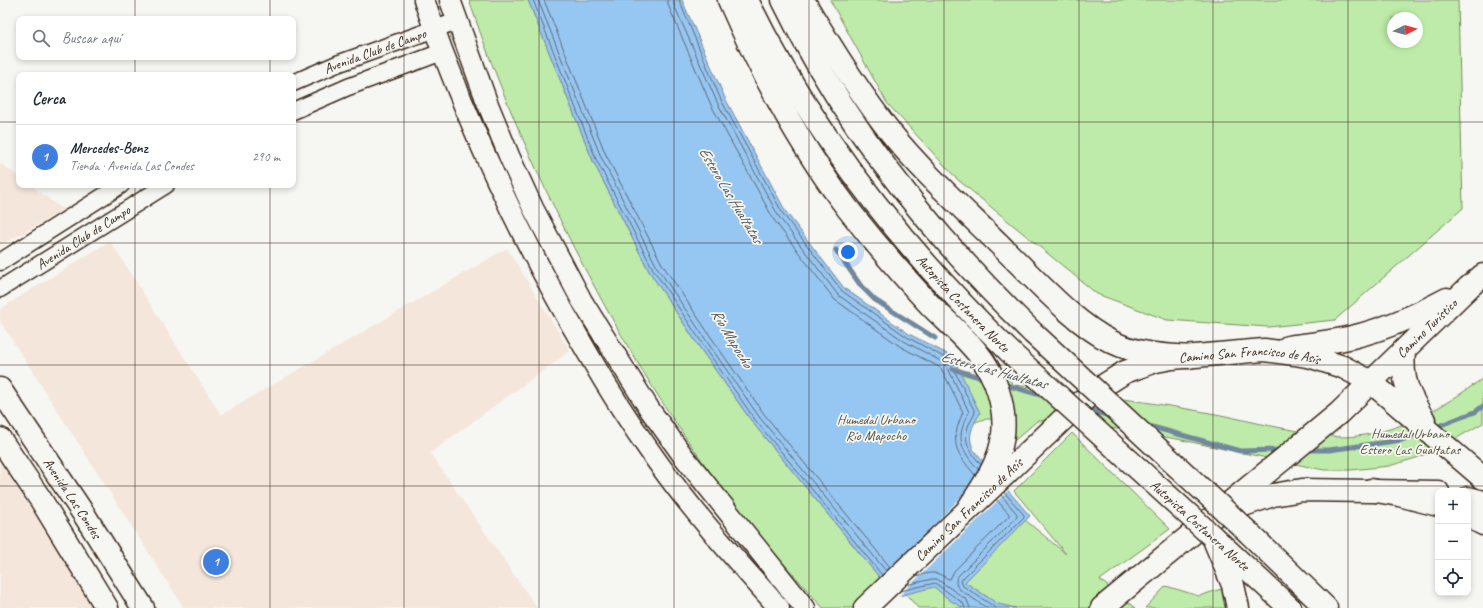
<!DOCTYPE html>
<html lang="es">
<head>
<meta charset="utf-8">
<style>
	body { margin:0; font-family:Caveat,sans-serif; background:#f2f2f3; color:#1f2937 }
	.controls { position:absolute; right:12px; bottom:12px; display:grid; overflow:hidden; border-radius:8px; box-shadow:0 2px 6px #0003 }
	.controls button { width:36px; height:36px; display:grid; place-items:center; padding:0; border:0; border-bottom:1px solid #e0e1e3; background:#fff; color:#1f2937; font:20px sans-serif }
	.compass { position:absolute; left:1387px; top:12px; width:36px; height:36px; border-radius:50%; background:#fff; box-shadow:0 2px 6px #0003; rotate:85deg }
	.you { position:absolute; left:848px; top:252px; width:14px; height:14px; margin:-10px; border:3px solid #fff; border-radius:50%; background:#1a73e8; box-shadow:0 0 0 6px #1a73e833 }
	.badge { display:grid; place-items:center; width:26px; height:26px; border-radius:50%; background:#b45309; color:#fff; font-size:13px; font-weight:700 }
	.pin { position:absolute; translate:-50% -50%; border:2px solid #fff; box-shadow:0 1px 4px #0006 }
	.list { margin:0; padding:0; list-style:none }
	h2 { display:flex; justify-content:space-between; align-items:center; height:52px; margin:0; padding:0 16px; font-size:17px }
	h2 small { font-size:13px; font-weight:400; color:#747a83 }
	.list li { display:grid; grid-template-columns:26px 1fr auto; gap:12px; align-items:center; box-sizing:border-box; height:64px; padding:0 16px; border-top:1px solid #e0e1e3 }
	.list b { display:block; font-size:15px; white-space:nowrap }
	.list p { margin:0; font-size:13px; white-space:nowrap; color:#747a83 }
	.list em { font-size:13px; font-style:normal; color:#747a83 }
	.icon { flex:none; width:22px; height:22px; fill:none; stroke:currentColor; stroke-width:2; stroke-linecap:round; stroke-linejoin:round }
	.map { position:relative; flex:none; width:1483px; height:608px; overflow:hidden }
	.search { position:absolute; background:#fff; box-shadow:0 2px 6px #0003; left:16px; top:16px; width:280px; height:44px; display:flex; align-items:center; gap:10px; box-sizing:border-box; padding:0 14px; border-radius:8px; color:#747a83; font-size:15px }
	.panel { position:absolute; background:#fff; box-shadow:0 2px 6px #0003; left:16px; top:72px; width:280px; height:116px; border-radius:8px }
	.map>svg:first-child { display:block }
	.built { fill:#f4e6da }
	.green { fill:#beeba9; stroke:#7c8a64; fill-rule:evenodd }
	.water { fill:#96c6f2; stroke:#72889d }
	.pier { fill:#f6f6f2 }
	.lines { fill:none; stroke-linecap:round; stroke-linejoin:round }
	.shore { stroke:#5f6873; stroke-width:1 }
	.stream { stroke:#72889d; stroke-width:5 }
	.minor-casing { stroke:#3b2a1e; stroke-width:19 }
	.tertiary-casing { stroke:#3b2a1e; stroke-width:23 }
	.secondary-casing { stroke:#3b2a1e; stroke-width:25 }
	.primary-casing { stroke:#3b2a1e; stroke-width:25 }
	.motorway-casing { stroke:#3b2a1e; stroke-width:25 }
	.minor { stroke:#f6f6f2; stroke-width:16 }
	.tertiary { stroke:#f6f6f2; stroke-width:20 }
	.secondary { stroke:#f6f6f2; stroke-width:22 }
	.primary { stroke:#f6f6f2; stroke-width:22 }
	.motorway { stroke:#f6f6f2; stroke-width:22 }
	.motorway-bridge-casing { stroke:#3b2a1e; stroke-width:25; stroke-linecap:butt }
	.motorway-bridge { stroke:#f6f6f2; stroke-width:22 }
	.grid { fill:none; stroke:#3b2a1e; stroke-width:1; stroke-opacity:0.55 }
	.labels { text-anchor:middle; stroke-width:3.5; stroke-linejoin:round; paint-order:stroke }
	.street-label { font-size:14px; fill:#3b2a1e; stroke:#f6f6f2 }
	.park-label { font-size:14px; fill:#55513a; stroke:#f6f6f2 }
	.water-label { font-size:15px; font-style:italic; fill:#525153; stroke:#f6f6f2 }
</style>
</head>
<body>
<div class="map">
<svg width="1483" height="608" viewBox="0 0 1483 608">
	<rect width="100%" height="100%" fill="#f6f6f2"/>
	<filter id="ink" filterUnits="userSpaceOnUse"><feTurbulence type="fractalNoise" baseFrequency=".025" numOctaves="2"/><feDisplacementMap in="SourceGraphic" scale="8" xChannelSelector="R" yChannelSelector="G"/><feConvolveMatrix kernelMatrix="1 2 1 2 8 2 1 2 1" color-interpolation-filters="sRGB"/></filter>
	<g filter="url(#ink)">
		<g class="built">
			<path d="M 0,163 L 19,177 L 19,185 L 30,185 L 64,210 L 0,246 Z"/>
			<path d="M 110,241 L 221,415 L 507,248 L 570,351 L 430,453 L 537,608 L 184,608 L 0,321 L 0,309 Z"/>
			<path d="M 1,462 L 95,608 L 0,608 L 0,463 Z"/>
		</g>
		<g class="green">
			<path d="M 469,0 L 528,0 L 593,161 L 649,271 L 704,354 L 753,423 L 880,578 L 852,608 L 823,608 C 782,562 741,516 705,465 C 655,396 612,322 573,246 C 533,166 497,84 469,0 Z"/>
			<path d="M 830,0 L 1458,0 L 1463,208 L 1335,320 L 1268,327 L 1167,320 L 1097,294 L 957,179 L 887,103 ZM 1393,18 L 1417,18 L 1417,42 L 1393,42 Z"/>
			<path d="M 795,238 L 852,305 L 944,368 L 1001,384 L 998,369 L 1014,385 C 1083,393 1152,402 1221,415 C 1253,422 1286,430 1319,434 C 1327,435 1335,437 1343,437 C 1394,436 1443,408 1483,378 L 1483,423 L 1438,449 L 1416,458 L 1389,466 L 1351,470 L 1324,470 L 1177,439 L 1062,420 L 1037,421 L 1014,441 L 1013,421 C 998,419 978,415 967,429 C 965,432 963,437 962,441 L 1012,509 L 1066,554 L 1014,491 L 1072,433 L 1170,529 L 1100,580 L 1136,608 L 918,608 L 882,567 Z"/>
			<path d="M 1166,586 L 1199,596 L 1221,589 L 1225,608 L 1145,608 Z"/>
		</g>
		<path class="water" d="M 528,0 L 682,0 L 725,98 L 786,212 L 844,288 L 909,334 L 953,357 L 980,413 C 972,427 966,437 975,452 L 1030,516 L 965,582 L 998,604 L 1016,608 L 964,608 L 951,601 L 934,587 L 899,596 L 880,578 L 753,423 L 704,354 L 649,271 L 593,161 Z"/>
		<path class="pier" d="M 984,459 L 1010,489 L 898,597 L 880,580 L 967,491 Z"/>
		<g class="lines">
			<g class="shore">
				<path d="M 533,0 L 596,159 L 653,269 L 708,352 L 756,421 L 882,575"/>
				<path d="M 538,0 L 601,157 L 657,267 L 712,349 L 760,418 L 886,571"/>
				<path d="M 544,0 L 606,155 L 662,264 L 717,346 L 764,414 L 890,567"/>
				<path d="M 667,0 L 669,7 L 711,105 L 774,220 L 834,299 L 901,347 L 941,368 L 963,412 C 950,443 954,450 975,475"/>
				<path d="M 674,0 L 674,5 L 717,102 L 779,217 L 838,295 L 904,341 L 946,364 L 969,412 C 968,415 966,418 965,421 C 955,442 965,454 978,469"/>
				<path d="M 679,0 L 721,100 L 783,214 L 842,291 L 907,337 L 949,360 L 975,412 C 974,416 971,420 969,424 C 962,442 970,451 981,465"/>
				<path d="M 916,576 C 930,573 935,570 948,579 L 950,579 L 954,571 L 1009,516 L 1009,514 L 996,499"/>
				<path d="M 907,585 L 932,579 L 937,579 L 967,600 L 970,608"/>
				<path d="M 900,591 L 935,583 L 963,603 L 965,608"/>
				<path d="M 987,608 L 959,589 C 955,584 955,579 959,575 L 1017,517 L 1017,514 L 1001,495"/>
				<path d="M 996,608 L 963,586 L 961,581 L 963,578 L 1024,517 L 1024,515 L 1004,492"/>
			</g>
			<g class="stream">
				<path d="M 836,250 L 861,286 L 875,300 L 935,338"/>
				<path d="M 953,369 L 986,379"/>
				<path d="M 1003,384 L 1047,397"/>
				<path d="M 1083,408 L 1110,416"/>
				<path d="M 1145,425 L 1240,451 L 1282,450"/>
				<path d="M 1433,428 L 1475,412 L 1483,406"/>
				<path d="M 1306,450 L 1329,450 L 1402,440 L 1422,432"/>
			</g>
			<defs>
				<g id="minor">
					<path id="s1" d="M 293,83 L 337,64 L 457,21"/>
					<path d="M 293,111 L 348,87 L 442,52"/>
					<path d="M 0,262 L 121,185"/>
					<path id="s2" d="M 0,289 L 166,185"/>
				</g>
				<g id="tertiary">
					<path d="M 424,0 C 466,122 521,240 587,352 C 608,389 631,425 656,460 C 693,512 736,560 779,608"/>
					<path d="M 450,0 L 487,102 L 510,158 L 533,208 L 582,301 L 650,410 L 684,457 L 805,608"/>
				</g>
				<g id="secondary">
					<path d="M 1288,347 C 1309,344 1332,342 1352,337 C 1386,329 1417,315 1447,299"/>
					<path d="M 1404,351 C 1401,381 1409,395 1424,420"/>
					<path d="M 1468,498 L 1483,502"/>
					<path d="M 1229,510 L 1273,495 L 1302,490 L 1438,492"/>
					<path id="s3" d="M 865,608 L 1079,404 L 1095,391 L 1125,372 L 1156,361 L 1172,358 L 1264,350 L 1295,354 L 1312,357 L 1343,367 L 1371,382 L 1483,478"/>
					<path id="s4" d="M 1102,608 L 1339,413 L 1469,287 L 1483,275"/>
				</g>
				<g id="primary">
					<path id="s5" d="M 0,389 L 85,516 L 143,608"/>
					<path d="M 0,439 L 41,500 L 107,608"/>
				</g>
				<g id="motorway">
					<path d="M 729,0 C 761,73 799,145 848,209 C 874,242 902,275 931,306 C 957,332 987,354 998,391 C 1014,441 994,469 968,509"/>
					<path id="s6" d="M 747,0 C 812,134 905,250 1011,353"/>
					<path d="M 783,0 C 844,126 933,236 1033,333"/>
					<path d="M 803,0 C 830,46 858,91 891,133 C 926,176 968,213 1007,252 C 1038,282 1074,323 1112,342 C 1137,354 1162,355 1189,357"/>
					<path d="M 1371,490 L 1399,495 L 1438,505"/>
					<path d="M 1468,516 L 1483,524"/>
					<path d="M 1249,533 L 1326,608"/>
					<path d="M 1212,536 L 1290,608"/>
					<path d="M 1215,542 L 1233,585 L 1238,608"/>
				</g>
			</defs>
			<use href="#minor" class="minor-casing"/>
			<use href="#tertiary" class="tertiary-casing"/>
			<use href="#secondary" class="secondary-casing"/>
			<use href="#primary" class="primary-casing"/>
			<use href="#motorway" class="motorway-casing"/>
			<use href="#minor" class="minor"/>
			<use href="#tertiary" class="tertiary"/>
			<use href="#secondary" class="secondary"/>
			<use href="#primary" class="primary"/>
			<use href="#motorway" class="motorway"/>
			<defs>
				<g id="motorway-bridge">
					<path d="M 1033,333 L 1249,533"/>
					<path d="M 1011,353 L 1212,536"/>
				</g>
			</defs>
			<use href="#motorway-bridge" class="motorway-bridge-casing"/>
			<use href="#motorway-bridge" class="motorway-bridge"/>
		</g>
	</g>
	<path class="grid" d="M 135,0 L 135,19M 270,0 L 270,19M 404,0 L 404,608M 539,0 L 539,608M 674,0 L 674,608M 809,0 L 809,608M 944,0 L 944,608M 1079,0 L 1079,608M 1213,0 L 1213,608M 1348,0 L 1348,608M 135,57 L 135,75M 270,57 L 270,75M 0,122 L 19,122M 293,122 L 1483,122M 135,185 L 135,608M 270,185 L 270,608M 0,243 L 1483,243M 0,365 L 1483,365M 0,486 L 1483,486"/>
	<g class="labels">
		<g class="street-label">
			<text dy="5" stroke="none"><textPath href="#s1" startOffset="88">Avenida Club de Campo</textPath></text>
			<text dy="5" stroke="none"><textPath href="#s2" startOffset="98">Avenida Club de Campo</textPath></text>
			<text dy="5" stroke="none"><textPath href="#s6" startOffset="374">Autopista Costanera Norte</textPath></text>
			<text dy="5" stroke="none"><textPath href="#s4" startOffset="429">Camino Turístico</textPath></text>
			<text dy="5" stroke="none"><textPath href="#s3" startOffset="479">Camino San Francisco de Asís</textPath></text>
			<text dy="5" stroke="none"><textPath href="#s5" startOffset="131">Avenida Las Condes</textPath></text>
			<text dy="5" stroke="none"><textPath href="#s3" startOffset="143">Camino San Francisco de Asís</textPath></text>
			<text transform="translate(1200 525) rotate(42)" y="5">Autopista Costanera Norte</text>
		</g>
		<g class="park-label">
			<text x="876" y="424">Humedal Urbano<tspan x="876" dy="16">Río Mapocho</tspan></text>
			<text x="1410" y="438">Humedal Urbano<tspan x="1410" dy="16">Estero Las Gualtatas</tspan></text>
		</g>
		<g class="water-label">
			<text transform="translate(731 195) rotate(59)" y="5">Estero Las Hualtatas</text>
			<text transform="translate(732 338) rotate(59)" y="5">Río Mapocho</text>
			<text transform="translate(994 370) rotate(15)" y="5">Estero Las Hualtatas</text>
		</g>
	</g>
</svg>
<div class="controls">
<button>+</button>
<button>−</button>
<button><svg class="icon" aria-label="locate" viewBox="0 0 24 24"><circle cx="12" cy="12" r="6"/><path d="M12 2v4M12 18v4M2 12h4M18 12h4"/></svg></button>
</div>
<svg class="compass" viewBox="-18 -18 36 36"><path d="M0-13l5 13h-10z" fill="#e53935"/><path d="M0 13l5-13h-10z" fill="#747a83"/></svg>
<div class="you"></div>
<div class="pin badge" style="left:216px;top:562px;background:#3f7fe0">1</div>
<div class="search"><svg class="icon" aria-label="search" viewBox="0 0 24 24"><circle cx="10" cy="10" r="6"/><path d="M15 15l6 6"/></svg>Buscar aquí</div>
<section class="panel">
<h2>Cerca<small></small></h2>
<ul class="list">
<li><span class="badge" style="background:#3f7fe0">1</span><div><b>Mercedes-Benz</b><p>Tienda · Avenida Las Condes</p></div><em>290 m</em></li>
</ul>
</section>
</div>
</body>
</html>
